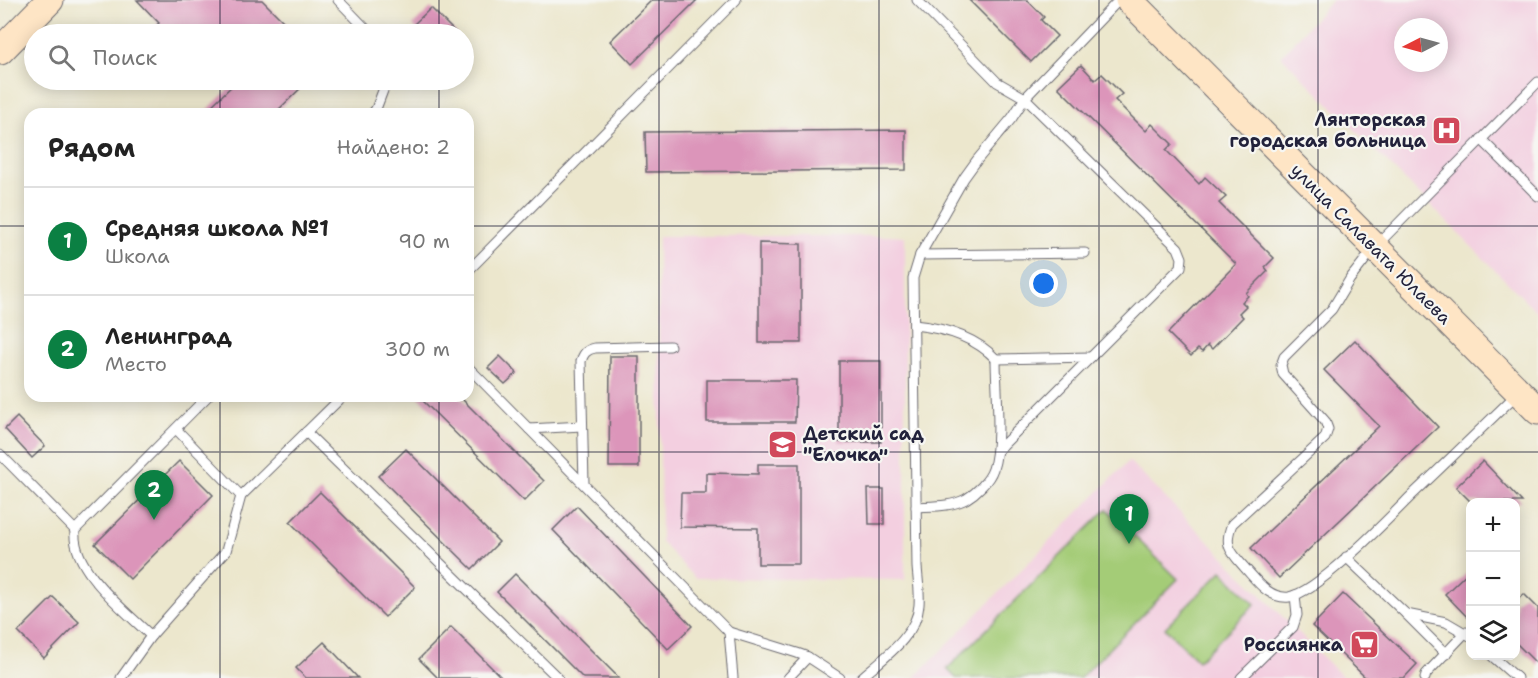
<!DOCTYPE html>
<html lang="ru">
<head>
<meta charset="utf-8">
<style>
	body { margin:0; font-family:"Shantell Sans",sans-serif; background:#f6f6f6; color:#222 }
	.controls { position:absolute; right:18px; bottom:18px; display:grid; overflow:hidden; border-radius:12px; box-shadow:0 3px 15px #0003 }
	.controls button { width:54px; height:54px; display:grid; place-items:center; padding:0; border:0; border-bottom:2px solid #e0e0e0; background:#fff; color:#222; font:30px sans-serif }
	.compass { position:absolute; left:1394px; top:18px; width:54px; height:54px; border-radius:50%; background:#fff; box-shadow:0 3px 15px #0003; rotate:264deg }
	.you { position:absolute; left:1044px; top:284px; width:21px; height:21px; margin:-15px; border:4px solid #fff; border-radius:50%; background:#1a73e8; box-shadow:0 0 0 9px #1a73e833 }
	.badge { display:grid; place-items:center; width:39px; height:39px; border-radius:50%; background:#0b8043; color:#fff; font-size:20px; font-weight:700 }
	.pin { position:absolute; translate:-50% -50px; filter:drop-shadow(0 2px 3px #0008) }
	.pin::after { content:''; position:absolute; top:32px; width:21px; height:18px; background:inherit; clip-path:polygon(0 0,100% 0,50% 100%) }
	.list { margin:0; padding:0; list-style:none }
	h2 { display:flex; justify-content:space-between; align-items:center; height:78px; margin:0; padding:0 24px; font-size:26px }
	h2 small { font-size:20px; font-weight:400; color:#767676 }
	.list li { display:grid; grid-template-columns:39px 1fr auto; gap:18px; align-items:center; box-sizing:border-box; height:108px; padding:0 24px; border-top:2px solid #e0e0e0 }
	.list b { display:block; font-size:22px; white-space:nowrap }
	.list p { margin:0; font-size:20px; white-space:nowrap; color:#767676 }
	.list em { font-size:20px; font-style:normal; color:#767676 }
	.icon { flex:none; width:33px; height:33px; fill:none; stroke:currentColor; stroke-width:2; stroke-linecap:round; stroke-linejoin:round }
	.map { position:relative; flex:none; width:1538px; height:678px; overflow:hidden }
	.search { position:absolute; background:#fff; box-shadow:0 3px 15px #0003; left:24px; top:24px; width:450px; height:66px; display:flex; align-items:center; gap:15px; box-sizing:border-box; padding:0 21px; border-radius:33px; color:#767676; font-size:22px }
	.panel { position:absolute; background:#fff; box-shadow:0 3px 15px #0003; left:24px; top:108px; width:450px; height:294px; border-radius:18px }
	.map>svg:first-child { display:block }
	.built { fill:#f3cfe0; fill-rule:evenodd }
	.green { fill:#a4cc77; stroke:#637759; stroke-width:1.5 }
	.building { fill:#dc95ba }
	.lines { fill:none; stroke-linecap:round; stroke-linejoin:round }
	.lane-casing { stroke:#69676e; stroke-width:11 }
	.secondary-casing { stroke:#69676e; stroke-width:29 }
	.lane { stroke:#fff; stroke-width:9 }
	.secondary { stroke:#fee5c5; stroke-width:27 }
	.grid { fill:none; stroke:#22223b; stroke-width:1.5; stroke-opacity:0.55 }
	.labels { text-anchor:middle; stroke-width:4.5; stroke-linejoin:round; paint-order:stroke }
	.poi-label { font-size:18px; font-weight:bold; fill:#22223b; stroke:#f6f6f2; text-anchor:end }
	.street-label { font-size:18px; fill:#22223b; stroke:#f6f6f2 }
</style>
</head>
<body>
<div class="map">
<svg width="1538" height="678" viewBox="0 0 1538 678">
	<rect width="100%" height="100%" fill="#f6f6f2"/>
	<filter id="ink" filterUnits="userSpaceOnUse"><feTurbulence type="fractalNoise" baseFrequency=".0167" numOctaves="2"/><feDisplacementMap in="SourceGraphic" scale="12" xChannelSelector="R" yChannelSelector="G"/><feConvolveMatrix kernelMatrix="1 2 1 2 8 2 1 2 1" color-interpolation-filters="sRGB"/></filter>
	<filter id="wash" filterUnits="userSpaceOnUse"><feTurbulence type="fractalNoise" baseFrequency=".008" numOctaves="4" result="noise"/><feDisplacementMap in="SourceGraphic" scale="24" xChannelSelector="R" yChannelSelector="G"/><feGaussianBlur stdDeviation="1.35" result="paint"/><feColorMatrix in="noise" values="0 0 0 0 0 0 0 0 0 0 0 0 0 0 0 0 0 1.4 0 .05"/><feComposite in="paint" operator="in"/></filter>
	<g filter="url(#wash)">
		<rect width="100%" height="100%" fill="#ece7cd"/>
		<g class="built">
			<path d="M 1332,0 L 1538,0 L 1538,313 L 1281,56 ZM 1403,27 L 1439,27 L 1439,63 L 1403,63 Z"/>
			<path d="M 658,236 L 905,236 L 905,580 L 695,578 L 661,542 Z"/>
			<path d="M 1129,461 L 1293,627 L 1344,678 L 914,678 Z"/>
		</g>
		<g class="green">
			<path d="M 1107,509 L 1178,579 L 1080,678 L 956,678 L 947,669 Z"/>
			<path d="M 1222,571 L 1255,604 L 1198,661 L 1165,628 Z"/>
		</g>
		<g id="blocks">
			<g class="building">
				<path d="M 137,0 L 262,0 L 296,34 L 148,34 L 159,23 Z"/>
				<path d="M 652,0 L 697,0 L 632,64 L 610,41 Z"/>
				<path d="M 969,0 L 1027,0 L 1044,17 L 1041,20 L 1057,36 L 1031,62 Z"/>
				<path d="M 431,8 L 457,34 L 421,34 L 413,25 Z"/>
				<path d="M 1081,65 L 1095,80 L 1102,74 L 1122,94 L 1115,100 L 1146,131 L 1152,124 L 1172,144 L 1166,150 L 1199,184 L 1205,177 L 1226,197 L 1219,203 L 1274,258 L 1265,267 L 1268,271 L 1246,293 L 1248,296 L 1242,302 L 1246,306 L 1239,313 L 1243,317 L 1212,349 L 1208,345 L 1202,352 L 1198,349 L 1191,356 L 1168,333 L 1236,264 L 1058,87 Z"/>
				<path d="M 238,80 L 309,80 L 274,114 L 203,114 Z"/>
				<path d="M 906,130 L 906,170 L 646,172 L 645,132 Z"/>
				<path d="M 759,243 L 801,244 L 801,343 L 759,343 Z"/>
				<path d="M 1355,340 L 1438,427 L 1279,578 L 1251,548 L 1379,426 L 1324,370 Z"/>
				<path d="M 500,356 L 517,373 L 505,384 L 488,368 Z"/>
				<path d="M 610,356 L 639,356 L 639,467 L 609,467 Z"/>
				<rect x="839" y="361" width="42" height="81"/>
				<path d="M 707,380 L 796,380 L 795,422 L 707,422 Z"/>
				<path d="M 418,396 L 459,396 L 544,481 L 524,501 Z"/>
				<path d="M 17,417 L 45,446 L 32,458 L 5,429 Z"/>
				<path d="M 406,449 L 499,542 L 472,569 L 378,476 Z"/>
				<path d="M 179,461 L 213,495 L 130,579 L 95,544 Z"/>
				<path d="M 1483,461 L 1522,502 L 1471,502 L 1456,487 Z"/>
				<path d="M 758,464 L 799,464 L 799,564 L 758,564 L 758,528 L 680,527 L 681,493 L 706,493 L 706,473 L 758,474 Z"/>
				<path d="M 868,489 L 884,489 L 884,524 L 869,524 Z"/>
				<path d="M 320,492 L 415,587 L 385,617 L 290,522 Z"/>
				<path d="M 577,506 L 692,626 L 668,649 L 553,530 Z"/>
				<path d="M 1470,570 L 1470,620 L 1445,594 Z"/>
				<path d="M 515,574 L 619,678 L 583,678 L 497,592 Z"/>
				<path d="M 1343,594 L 1417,664 L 1404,678 L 1366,678 L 1312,626 Z"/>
				<path d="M 1524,594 L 1538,608 L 1538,665 L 1515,642 L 1515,602 Z"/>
				<path d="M 53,597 L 79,622 L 44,658 L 18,632 Z"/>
				<path d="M 451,627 L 502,678 L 438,678 L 419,659 Z"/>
				<path d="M 324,642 L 358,678 L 306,678 L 296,668 Z"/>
			</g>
		</g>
	</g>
	<g filter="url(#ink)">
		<use href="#blocks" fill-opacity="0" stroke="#69676e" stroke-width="1.5"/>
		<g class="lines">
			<defs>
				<g id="lane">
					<path d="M 338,0 L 371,34"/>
					<path d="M 917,0 L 997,82 L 1025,98 L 1178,248 L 1182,258 L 1181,267 L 997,451"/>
					<path d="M 372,114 L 376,109 L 387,80"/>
					<path d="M 1481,139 L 1538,196"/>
					<path d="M 920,255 L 1085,253"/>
					<path d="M 468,271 L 736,0"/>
					<path d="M 914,325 C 944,328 975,337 996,359 L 1091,357"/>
					<path d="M 468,367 L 729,632 L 797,653 L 808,657 L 840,678"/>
					<path d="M 1518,393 C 1483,427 1448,461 1412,495 C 1389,518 1318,592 1289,597 C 1269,599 1257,581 1245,568 C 1231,552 1223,546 1232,524 L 1325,438 L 1328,429 L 1325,421 L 1283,374 L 1281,365 L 1284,357 L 1332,309 L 1350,279 L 1375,247 L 1538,82"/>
					<path d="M 176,429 L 241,496"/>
					<path d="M 529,429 L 582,426"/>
					<path d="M 306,432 L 558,678"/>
					<path d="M 0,454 L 75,530"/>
					<path d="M 584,484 L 581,361 C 584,353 586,350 595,348 L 670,346"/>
					<path d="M 916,507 C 932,506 951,507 966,499 C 976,493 989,481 993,469 C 1002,443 996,388 996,359"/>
					<path d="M 1346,557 L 1406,614 L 1446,622 L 1470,636"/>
					<path d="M 1406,614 L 1446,654"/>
					<path d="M 729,632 L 733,678"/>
					<path d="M 151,636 L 226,551 L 241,496 L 343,396"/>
					<path d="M 1492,656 L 1517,678"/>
					<path d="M 121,678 L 151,636 C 125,610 71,570 75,530 L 208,396"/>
					<path d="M 788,678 L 808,657"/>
					<path d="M 861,678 C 882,659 917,636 919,605 C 920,593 918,580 917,567 L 913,278 L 920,255 L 964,178 L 977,160 L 1012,118 L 1025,98 L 1119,0"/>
					<path d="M 1241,678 L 1293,627 L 1297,615 L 1295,595"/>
					<path d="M 1425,678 L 1426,674 L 1466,632"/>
				</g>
				<g id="secondary">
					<path d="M 1129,0 L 1538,411"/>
					<path d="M 0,51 L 50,0"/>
				</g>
			</defs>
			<use href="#lane" class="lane-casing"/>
			<use href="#secondary" class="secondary-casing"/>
			<use href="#lane" class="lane"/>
			<use href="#secondary" class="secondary"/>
		</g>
	</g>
	<path class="grid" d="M 220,0 L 220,34M 439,0 L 439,34M 659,0 L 659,678M 879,0 L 879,678M 1099,0 L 1099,678M 1318,0 L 1318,678M 220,80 L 220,114M 439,80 L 439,114M 0,226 L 30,226M 468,226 L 1538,226M 220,396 L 220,678M 439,396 L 439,678M 0,452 L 1538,452"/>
	<defs>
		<symbol id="hospital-square" viewBox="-11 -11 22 22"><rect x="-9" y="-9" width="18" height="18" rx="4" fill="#d1495b" stroke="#f6f6f2"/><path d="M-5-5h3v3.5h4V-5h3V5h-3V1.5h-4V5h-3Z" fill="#fff"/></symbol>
		<symbol id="school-square" viewBox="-11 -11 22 22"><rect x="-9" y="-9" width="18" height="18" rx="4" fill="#d1495b" stroke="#f6f6f2"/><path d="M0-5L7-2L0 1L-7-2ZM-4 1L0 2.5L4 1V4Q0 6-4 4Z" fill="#fff"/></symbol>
		<symbol id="supermarket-square" viewBox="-11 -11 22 22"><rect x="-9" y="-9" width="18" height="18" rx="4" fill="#d1495b" stroke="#f6f6f2"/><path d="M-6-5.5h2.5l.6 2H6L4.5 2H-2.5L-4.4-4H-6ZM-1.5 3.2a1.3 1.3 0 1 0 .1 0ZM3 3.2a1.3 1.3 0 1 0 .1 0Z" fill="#fff"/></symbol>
	</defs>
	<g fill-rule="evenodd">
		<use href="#hospital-square" x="1430" y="114" width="33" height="33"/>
		<use href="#school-square" x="766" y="428" width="33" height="33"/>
		<use href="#supermarket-square" x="1348" y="628" width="33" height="33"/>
	</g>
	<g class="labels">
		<g class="poi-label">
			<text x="1426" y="126">Лянторская<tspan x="1426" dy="21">городская больница</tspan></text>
			<text x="803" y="440" text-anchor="start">Детский сад<tspan x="803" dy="21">"Елочка"</tspan></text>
			<text x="1343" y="651">Россиянка</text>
		</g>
		<g class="street-label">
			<text transform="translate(1371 244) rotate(45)" y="6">улица Салавата Юлаева</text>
		</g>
	</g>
</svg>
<div class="controls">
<button>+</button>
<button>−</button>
<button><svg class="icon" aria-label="layers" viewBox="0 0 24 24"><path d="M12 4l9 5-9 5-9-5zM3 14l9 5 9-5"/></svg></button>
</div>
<svg class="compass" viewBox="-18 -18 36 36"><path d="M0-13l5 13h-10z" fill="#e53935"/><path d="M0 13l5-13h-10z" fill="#767676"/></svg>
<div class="you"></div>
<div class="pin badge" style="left:1129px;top:544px">1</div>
<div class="pin badge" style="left:154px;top:520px">2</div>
<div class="search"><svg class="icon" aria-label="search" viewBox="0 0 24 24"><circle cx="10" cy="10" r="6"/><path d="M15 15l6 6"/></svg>Поиск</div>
<section class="panel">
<h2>Рядом<small>Найдено: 2</small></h2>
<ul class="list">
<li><span class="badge">1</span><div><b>Средняя школа №1</b><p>Школа</p></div><em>90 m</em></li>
<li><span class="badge">2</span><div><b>Ленинград</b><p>Место</p></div><em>300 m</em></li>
</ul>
</section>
</div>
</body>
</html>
